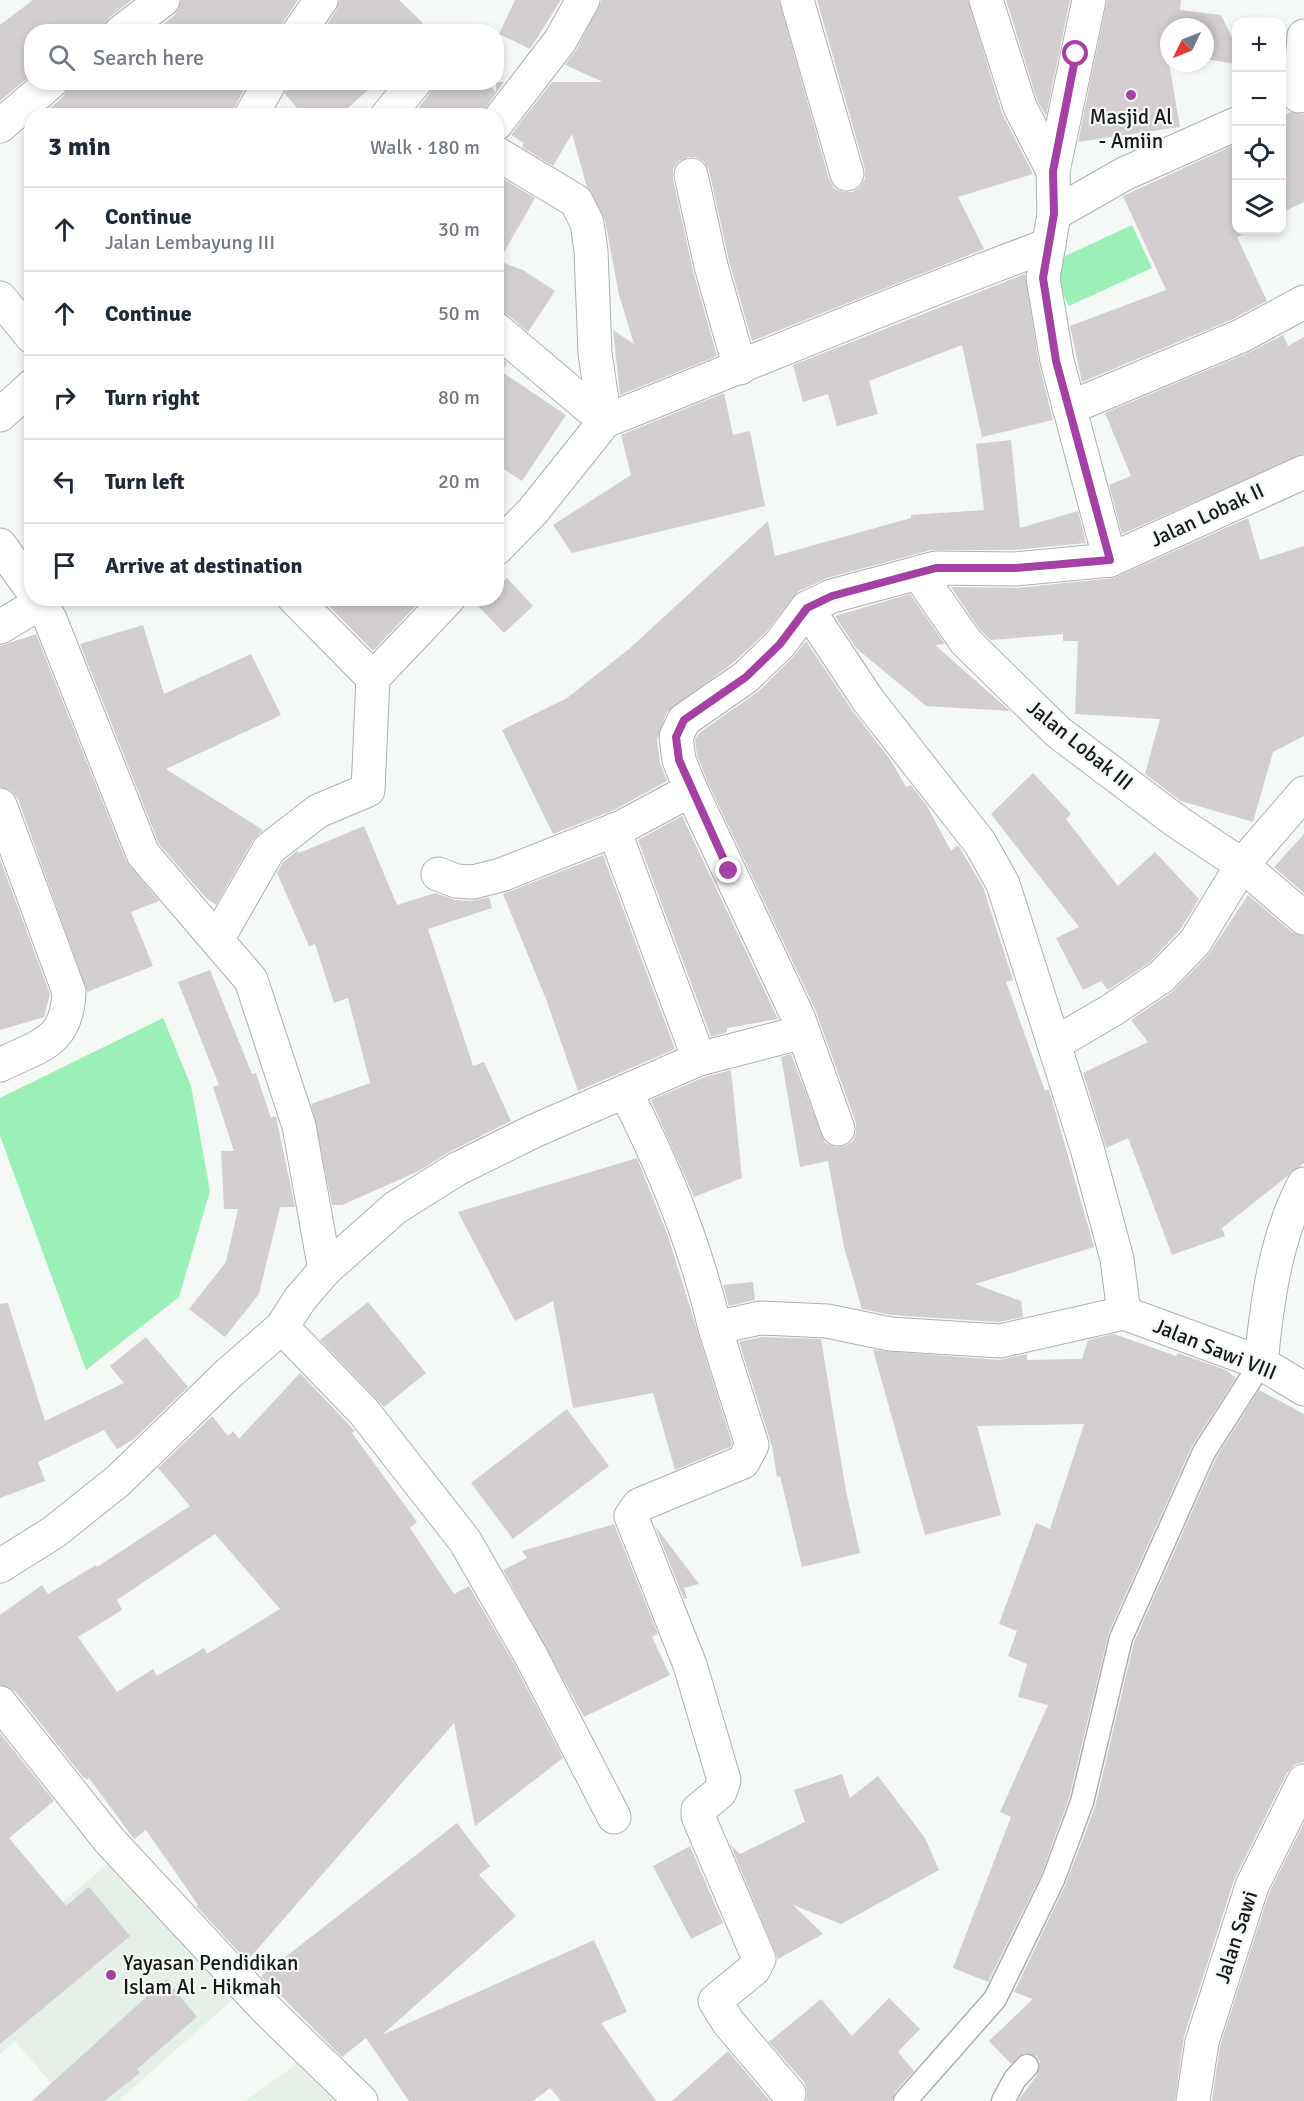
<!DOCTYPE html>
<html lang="en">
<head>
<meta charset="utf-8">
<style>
	body { margin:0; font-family:Signika,sans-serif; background:#f2f2f3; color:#1f2937 }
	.controls { position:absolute; right:18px; top:18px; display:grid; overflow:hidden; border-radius:12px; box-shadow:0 3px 9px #0003 }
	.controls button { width:54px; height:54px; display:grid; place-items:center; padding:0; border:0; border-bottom:2px solid #e0e1e3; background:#fff; color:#1f2937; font:30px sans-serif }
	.compass { position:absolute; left:1160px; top:18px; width:54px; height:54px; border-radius:50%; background:#fff; box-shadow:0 3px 9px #0003; rotate:227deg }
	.stop { position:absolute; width:18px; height:18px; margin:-14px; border:4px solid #a540a4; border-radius:50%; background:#fff }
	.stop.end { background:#a540a4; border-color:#fff; box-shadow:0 2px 6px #0008 }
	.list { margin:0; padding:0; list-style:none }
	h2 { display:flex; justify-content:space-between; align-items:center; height:78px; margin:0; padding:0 24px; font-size:26px }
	h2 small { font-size:20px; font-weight:400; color:#747a83 }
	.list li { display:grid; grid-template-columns:39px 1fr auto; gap:18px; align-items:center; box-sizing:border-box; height:84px; padding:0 24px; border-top:2px solid #e0e1e3 }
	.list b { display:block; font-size:22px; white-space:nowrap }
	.list p { margin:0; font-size:20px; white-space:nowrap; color:#747a83 }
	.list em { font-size:20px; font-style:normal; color:#747a83 }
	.icon { flex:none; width:33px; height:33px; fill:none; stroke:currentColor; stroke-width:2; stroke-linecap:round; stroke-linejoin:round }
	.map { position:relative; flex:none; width:1304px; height:2101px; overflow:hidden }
	.search { position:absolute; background:#fff; box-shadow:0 3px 9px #0003; left:24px; top:24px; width:480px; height:66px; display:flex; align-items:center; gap:15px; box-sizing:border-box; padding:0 21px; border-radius:24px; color:#747a83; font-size:22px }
	.panel { position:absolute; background:#fff; box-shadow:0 3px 9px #0003; left:24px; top:108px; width:480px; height:498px; border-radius:24px }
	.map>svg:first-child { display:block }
	.built { fill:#e5f0e8 }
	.green { fill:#9bf0b8 }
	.building { fill:#d3ced2; fill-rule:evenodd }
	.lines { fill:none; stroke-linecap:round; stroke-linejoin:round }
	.service-casing { stroke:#adb1ae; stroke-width:25 }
	.minor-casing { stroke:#adb1ae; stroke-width:35 }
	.service { stroke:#fff; stroke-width:22 }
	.minor { stroke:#fff; stroke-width:33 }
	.route { stroke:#a540a4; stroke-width:8 }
	.poi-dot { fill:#a540a4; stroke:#f4f9f6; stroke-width:2 }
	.labels { text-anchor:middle; stroke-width:4.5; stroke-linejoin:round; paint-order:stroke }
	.poi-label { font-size:21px; fill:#171917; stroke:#f4f9f6 }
	.street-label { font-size:21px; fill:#171917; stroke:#f4f9f6 }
</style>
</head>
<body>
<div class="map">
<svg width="1304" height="2101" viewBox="0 0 1304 2101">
	<rect width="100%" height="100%" fill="#f4f9f6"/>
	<g class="built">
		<path d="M 118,1855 L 239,1994 L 118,2101 L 67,2101 L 15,2041 L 0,2054 L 0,1956 Z"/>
		<path d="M 309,2055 L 347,2101 L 245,2101 Z"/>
	</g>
	<g class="green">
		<path d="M 1132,225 L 1152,268 L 1069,306 L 1048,264 Z"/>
		<path d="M 163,1018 L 191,1086 L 210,1191 L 179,1297 L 86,1370 L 0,1136 L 0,1098 Z"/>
	</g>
	<g class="building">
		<path d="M 33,0 L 132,0 L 109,18 L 103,32 L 32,32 L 32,74 L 0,101 L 0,25 Z"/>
		<path d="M 181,0 L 298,0 L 284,21 L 280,32 L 153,32 L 175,15 Z"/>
		<path d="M 339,0 L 399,0 L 423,23 L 415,32 L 322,32 L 336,11 Z"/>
		<path d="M 515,0 L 561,0 L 530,49 L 499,34 Z"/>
		<path d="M 602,0 L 779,0 L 829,179 L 834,188 L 843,192 L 853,192 L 860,187 L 865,179 L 865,169 L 817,0 L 968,0 L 1002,113 L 1033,174 L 958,197 L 984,249 L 752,341 L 729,261 L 709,170 L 704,162 L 696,157 L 688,157 L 679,161 L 673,169 L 673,179 L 693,271 L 717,356 L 620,395 L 613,330 L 634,344 L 619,295 L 605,220 L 587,187 L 572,134 L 553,166 L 522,147 L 524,143 L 511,135 L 552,82 L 603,82 L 565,65 L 576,50 Z"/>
		<path d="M 1006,0 L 1070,0 L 1046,116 L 1037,100 Z"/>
		<path d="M 1107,0 L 1181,0 L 1180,10 L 1221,15 L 1236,46 L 1236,64 L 1205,59 L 1205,27 L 1169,27 L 1169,63 L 1180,127 L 1078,142 Z"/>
		<path d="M 69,82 L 248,82 L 235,107 L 226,116 L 41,116 L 64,96 Z"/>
		<path d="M 289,82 L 377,82 L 339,116 L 304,116 L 285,94 Z"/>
		<path d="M 433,82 L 486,82 L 496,92 L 496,82 L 504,82 L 480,116 L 428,116 L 419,107 L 430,93 Z"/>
		<path d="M 1291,112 L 1304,114 L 1304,202 L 1281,213 L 1281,117 Z"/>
		<path d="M 1236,144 L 1236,230 L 1250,231 L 1237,237 L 1267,301 L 1233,319 L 1082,382 L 1070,326 L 1166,290 L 1123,196 Z"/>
		<path d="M 503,179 L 535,198 L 499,261 L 523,270 L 555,291 L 528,332 L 508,315 L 496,311 L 496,192 Z"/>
		<path d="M 1025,274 L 1039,364 L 1053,420 L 982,437 L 962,345 L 869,381 L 878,414 L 837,426 L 828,394 L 803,402 L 793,365 Z"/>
		<path d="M 1283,335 L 1288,346 L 1304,337 L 1304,454 L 1122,534 L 1109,485 L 1131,476 L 1105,413 L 1248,353 Z"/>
		<path d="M 496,354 L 507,363 L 502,372 L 566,415 L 522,481 L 496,464 Z"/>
		<path d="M 724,393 L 733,435 L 750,431 L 765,506 L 572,553 L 553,525 L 631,475 L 621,435 Z"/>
		<path d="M 1011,440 L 1020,528 L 1078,511 L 1086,543 L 1014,550 L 931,550 L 827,578 L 799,591 L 766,632 L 734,662 L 667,712 L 657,739 L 660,763 L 667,781 L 614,810 L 553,834 L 502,730 L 567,698 L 629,649 L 768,521 L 775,556 L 911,518 L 911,515 L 984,510 L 976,444 Z"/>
		<path d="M 1248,518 L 1260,560 L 1304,546 L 1304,736 L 1273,752 L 1253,822 L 1181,801 L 1145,774 L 1160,719 L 1075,714 L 1078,641 L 1063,641 L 1063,634 L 991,640 L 980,630 L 951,587 L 1017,588 L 1114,578 Z"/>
		<path d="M 507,578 L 533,606 L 504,633 L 478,606 L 485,598 L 496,598 L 496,588 Z"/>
		<path d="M 910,594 L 945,644 L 935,645 L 1010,711 L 926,706 L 856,648 L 835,616 Z"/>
		<path d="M 321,598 L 423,598 L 373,651 Z"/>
		<path d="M 143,625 L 164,694 L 251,654 L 281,715 L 166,769 L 263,830 L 253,840 L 216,905 L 206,898 L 159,844 L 80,644 Z"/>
		<path d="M 36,634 L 126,861 L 159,901 L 131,912 L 153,966 L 87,992 L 18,799 L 11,790 L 0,787 L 0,646 Z"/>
		<path d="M 806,641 L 852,710 L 890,759 L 906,787 L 911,785 L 927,806 L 951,851 L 958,845 L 983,887 L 1013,980 L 1006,982 L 1045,1091 L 1049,1089 L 1094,1247 L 975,1284 L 1021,1301 L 1023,1317 L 999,1322 L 892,1315 L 862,1309 L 844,1247 L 828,1161 L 800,1167 L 781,1057 L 791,1054 L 825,1143 L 835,1147 L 845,1146 L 853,1141 L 856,1133 L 856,1123 L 815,1009 L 708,783 L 697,755 L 695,740 L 699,733 L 759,691 L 793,657 Z"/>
		<path d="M 1033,773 L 1071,814 L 1066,819 L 1118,886 L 1155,852 L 1199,899 L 1180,930 L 1149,963 L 1108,990 L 1101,981 L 1083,990 L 1056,938 L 1079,927 L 991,814 Z"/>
		<path d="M 682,816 L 778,1019 L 727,1028 L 727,1032 L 711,1037 L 638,840 Z"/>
		<path d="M 364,826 L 397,905 L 435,893 L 455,900 L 472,901 L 489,897 L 492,908 L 428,929 L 473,1066 L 484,1062 L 511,1121 L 449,1152 L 419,1171 L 342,1205 L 332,1205 L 311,1104 L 370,1083 L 348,998 L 334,1003 L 315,944 L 309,946 L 277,873 L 283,862 L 297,851 L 299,853 Z"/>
		<path d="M 1304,834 L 1304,893 L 1274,867 Z"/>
		<path d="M 603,855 L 675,1049 L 578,1091 L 546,999 L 503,894 Z"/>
		<path d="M 0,859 L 50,994 L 44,1017 L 0,1030 Z"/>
		<path d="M 1248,895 L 1292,932 L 1304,936 L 1304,1163 L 1222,1228 L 1225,1236 L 1172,1255 L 1128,1138 L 1106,1148 L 1083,1073 L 1148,1042 L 1131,1020 L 1172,992 L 1208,955 Z"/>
		<path d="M 210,970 L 252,1074 L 256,1073 L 271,1118 L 276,1116 L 295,1207 L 280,1207 L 259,1294 L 225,1337 L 189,1309 L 226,1262 L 238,1209 L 224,1209 L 221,1151 L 234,1151 L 213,1087 L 219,1085 L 178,982 Z"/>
		<path d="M 731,1070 L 742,1178 L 694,1197 L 651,1100 L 705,1077 Z"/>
		<path d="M 637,1158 L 668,1236 L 732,1443 L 730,1447 L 675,1470 L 653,1393 L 573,1408 L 553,1301 L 515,1321 L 458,1212 Z"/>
		<path d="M 753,1282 L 755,1300 L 729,1306 L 723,1285 Z"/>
		<path d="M 368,1302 L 426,1373 L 384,1407 L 320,1340 Z"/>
		<path d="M 8,1303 L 45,1421 L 124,1383 L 110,1366 L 146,1337 L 188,1387 L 134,1439 L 117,1449 L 104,1430 L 38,1462 L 45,1481 L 0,1498 L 0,1304 Z"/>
		<path d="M 1114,1334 L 1176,1356 L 1178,1353 L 1226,1370 L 1236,1378 L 1192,1446 L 1109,1632 L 1069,1798 L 1041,1875 L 988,1982 L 953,1968 L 1011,1817 L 1000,1812 L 1048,1705 L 1018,1697 L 1027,1664 L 1008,1656 L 1017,1631 L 999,1624 L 1036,1523 L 1050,1529 L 1084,1424 L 977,1426 L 1001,1515 L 925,1535 L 873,1350 L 999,1360 L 1027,1354 L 1027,1360 L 1082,1359 L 1088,1340 Z"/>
		<path d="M 762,1337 L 821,1339 L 846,1491 L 860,1553 L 802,1567 L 780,1476 L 777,1477 L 772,1446 L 739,1342 Z"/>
		<path d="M 300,1373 L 355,1431 L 352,1433 L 417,1522 L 410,1528 L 454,1594 L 469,1586 L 515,1665 L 563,1758 L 475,1826 L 454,1723 L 247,1961 L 196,1906 L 198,1905 L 146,1830 L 134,1839 L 89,1778 L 87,1780 L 83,1777 L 15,1691 L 0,1685 L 0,1615 L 42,1585 L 48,1594 L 96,1565 L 97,1567 L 190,1506 L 158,1468 L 212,1416 L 228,1436 L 233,1431 L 239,1439 ZM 215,1534 L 280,1609 L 207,1654 L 204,1648 L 157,1676 L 153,1669 L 117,1692 L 78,1637 L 122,1610 L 117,1600 Z"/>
		<path d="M 1259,1390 L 1304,1414 L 1304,1762 L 1294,1765 L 1287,1773 L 1234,1880 L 1184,2036 L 1175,2101 L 1018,2101 L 1037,2075 L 1040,2061 L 1036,2056 L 1024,2053 L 1011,2064 L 989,2041 L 1033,1999 L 1014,1992 L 1065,1886 L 1095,1807 L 1134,1642 L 1216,1458 Z"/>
		<path d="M 567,1409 L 609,1466 L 513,1539 L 471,1483 Z"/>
		<path d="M 614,1524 L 658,1634 L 652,1637 L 670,1675 L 584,1717 L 503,1570 L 527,1558 L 522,1551 Z"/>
		<path d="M 655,1526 L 699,1584 L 684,1588 L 687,1598 L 684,1599 Z"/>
		<path d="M 0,1733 L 54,1801 L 9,1838 L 66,1906 L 89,1887 L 130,1936 L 0,2044 Z"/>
		<path d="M 842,1774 L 850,1798 L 878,1776 L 925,1838 L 939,1870 L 841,1924 L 793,1905 L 823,1934 L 778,1959 L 730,1844 L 740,1854 L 805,1822 L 794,1790 Z"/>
		<path d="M 457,1823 L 490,1866 L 479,1875 L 516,1916 L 382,2035 L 594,1940 L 627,2012 L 601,2023 L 656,2101 L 561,2101 L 550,2088 L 533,2101 L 409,2101 L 366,2038 L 342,2057 L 261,1976 Z"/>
		<path d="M 1304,1823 L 1304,2101 L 1212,2101 L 1220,2046 L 1269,1893 Z"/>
		<path d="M 690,1846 L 723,1923 L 691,1939 L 653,1866 Z"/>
		<path d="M 166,1979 L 197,2017 L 137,2069 L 140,2073 L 104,2101 L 32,2101 Z"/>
		<path d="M 889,1998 L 920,2029 L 898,2052 L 914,2071 L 895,2092 L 892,2101 L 806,2101 L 807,2091 L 804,2082 L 769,2042 L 821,1999 L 852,2036 Z"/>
		<path d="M 728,2051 L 770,2101 L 672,2101 Z"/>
	</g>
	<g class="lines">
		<defs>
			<g id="service">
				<path d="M 905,2101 L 995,1999 L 1053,1880 L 1082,1802 L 1121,1638 L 1204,1452 L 1261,1363"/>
				<path d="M 1003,2101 L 1015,2079 L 1027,2066"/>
			</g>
			<g id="minor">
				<path d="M 797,0 L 847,174"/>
				<path d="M 986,0 L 1020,107 L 1053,171"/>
				<path d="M 1089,0 L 1053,171 L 1054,214 L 1043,278 L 1057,361 L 1110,560"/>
				<path d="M 121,32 L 163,0"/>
				<path d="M 299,32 L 321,0"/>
				<path d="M 1299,96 L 1304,36"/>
				<path d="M 251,116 L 270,82"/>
				<path d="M 387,116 L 415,82"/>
				<path d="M 496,124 L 560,41 L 583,0"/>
				<path d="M 0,126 L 51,82"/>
				<path d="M 496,153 L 576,201 L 587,223 L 591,251 L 595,353 L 605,421 L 533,511 L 496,549"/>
				<path d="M 691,175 L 711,266 L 740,368"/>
				<path d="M 1054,214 L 1124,174 L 1236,124"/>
				<path d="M 0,298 L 32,337"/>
				<path d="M 496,329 L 605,421 C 753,362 899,300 1049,245"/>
				<path d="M 1069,408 L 1241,336 L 1304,302"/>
				<path d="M 0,415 L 32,386"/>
				<path d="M 0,545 L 32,590"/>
				<path d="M 918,573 L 966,642 L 1058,732 L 1176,821 L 1242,865 L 1304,918"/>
				<path d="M 294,598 L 373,678"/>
				<path d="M 807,608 L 868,700 L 980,843 L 1003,884 L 1087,1148 L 1117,1259 L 1124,1313"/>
				<path d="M 0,627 L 40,603 L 50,619 L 143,854 L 251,980 L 299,1126 L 325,1270"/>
				<path d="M 691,790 L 679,760 L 676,737 L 684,720 L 746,677 L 780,644 L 807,608 L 832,596 L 936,568 L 1015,569 L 1110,560 L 1304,472"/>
				<path d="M 0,805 L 69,992 C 67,1043 40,1045 0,1065"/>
				<path d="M 438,874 L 456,881 L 473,882 L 501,875 L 622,827 L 691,790 L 798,1017 L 838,1129"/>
				<path d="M 218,938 L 269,849 L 318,811 L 368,790 L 373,678 L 449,598"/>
				<path d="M 1054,1044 L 1112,1010 L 1161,977 L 1195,942 L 1242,865 L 1304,793"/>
				<path d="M 699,1059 L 803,1032"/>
				<path d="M 626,1093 C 664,1167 696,1247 715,1328 L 760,1318 L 827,1321 L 890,1334 L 1000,1341 L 1124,1313"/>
				<path d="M 1124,1313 L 1261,1363 L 1304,1389"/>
				<path d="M 282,1327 L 364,1412 L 465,1541 L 531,1656 L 614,1817"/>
				<path d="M 715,1328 L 752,1445 L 743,1462 L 639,1505 L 631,1516 L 690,1665 L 724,1780 L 720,1792 L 698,1810 L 698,1816 L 759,1959 L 754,1969 L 715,2001 L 728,2022 L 789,2094"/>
				<path d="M 1261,1363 C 1267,1302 1275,1239 1304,1184"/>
				<path d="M 0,1566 L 54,1532 L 119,1480 L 228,1374 L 282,1327 L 300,1299 L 325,1270 L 395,1208 L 457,1169 L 534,1131 L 699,1059 L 614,830"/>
				<path d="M 0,1703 L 109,1840 L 268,2011 L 361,2101"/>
				<path d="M 1193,2101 L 1202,2042 L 1252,1886 L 1304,1781"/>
			</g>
		</defs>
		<use href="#service" class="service-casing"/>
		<use href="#minor" class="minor-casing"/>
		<use href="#service" class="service"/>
		<use href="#minor" class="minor"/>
	</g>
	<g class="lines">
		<path class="route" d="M 729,871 L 679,760 L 676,737 L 684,720 L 746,677 L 780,644 L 807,608 L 832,596 L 936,568 L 1015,568 L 1110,560 L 1056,361 L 1043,278 L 1054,214 L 1053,171 L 1076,54"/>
	</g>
	<g class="poi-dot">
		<circle cx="1131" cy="95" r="6"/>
		<circle cx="111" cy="1975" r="6"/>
	</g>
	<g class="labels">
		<g class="poi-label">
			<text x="1131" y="124">Masjid Al<tspan x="1131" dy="24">- Amiin</tspan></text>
			<text x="123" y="1970" text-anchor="start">Yayasan Pendidikan<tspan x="123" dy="24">Islam Al - Hikmah</tspan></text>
		</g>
		<g class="street-label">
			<text transform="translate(1207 515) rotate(-25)" y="7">Jalan Lobak II</text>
			<text transform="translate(1080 745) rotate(39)" y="7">Jalan Lobak III</text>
			<text transform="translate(1215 1349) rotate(22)" y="7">Jalan Sawi VIII</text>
			<text transform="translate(1236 1937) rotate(-72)" y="7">Jalan Sawi</text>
		</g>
	</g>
</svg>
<div class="controls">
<button>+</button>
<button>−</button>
<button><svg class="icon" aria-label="locate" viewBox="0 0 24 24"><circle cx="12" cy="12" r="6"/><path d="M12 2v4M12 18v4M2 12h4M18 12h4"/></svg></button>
<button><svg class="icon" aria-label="layers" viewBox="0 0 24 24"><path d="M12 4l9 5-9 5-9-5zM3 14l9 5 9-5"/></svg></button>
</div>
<svg class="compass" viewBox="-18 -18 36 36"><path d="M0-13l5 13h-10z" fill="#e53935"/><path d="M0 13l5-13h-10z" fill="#747a83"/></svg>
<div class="stop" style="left:1076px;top:54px"></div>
<div class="stop end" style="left:729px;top:871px"></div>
<div class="search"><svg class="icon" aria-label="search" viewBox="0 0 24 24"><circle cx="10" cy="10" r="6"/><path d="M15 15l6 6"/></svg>Search here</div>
<section class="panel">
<h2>3 min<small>Walk · 180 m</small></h2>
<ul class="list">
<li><svg class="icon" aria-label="ahead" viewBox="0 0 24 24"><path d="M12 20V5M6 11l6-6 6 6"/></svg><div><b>Continue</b><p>Jalan Lembayung III</p></div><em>30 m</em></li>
<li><svg class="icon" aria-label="ahead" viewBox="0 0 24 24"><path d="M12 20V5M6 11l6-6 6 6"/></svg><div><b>Continue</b></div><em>50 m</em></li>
<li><svg class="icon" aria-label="right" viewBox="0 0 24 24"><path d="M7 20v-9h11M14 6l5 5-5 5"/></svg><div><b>Turn right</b></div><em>80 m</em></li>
<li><svg class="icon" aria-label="left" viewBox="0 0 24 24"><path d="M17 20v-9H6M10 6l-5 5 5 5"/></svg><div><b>Turn left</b></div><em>20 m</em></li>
<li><svg class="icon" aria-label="arrive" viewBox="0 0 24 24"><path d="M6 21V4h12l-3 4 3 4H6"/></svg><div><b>Arrive at destination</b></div></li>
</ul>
</section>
</div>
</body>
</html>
